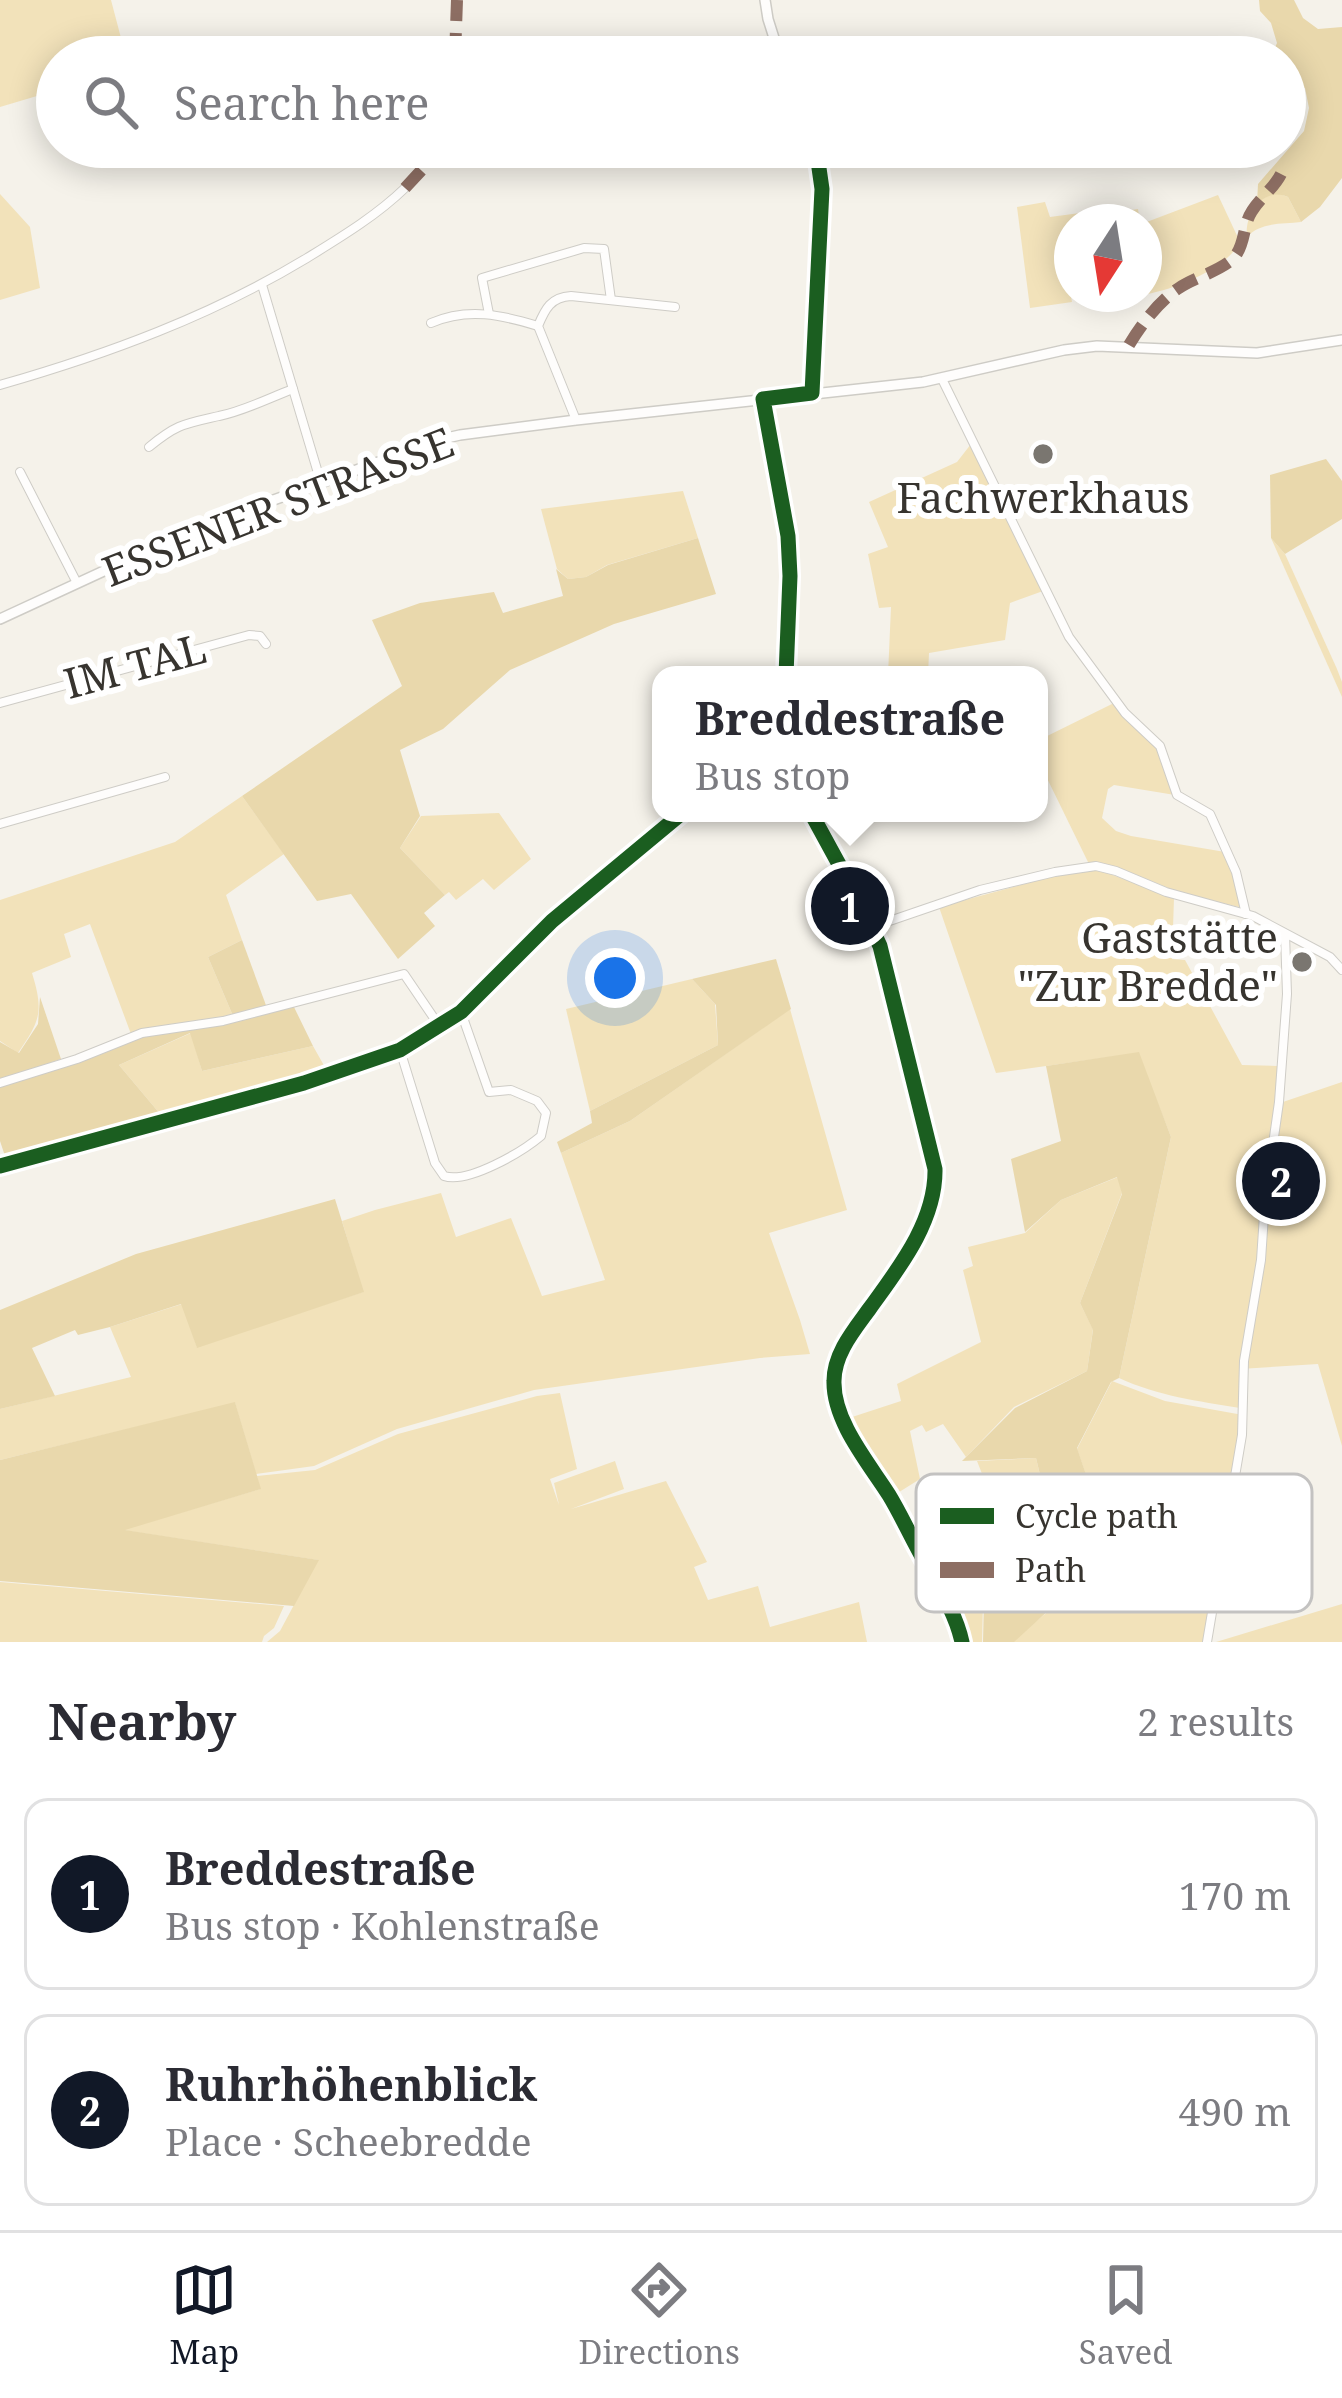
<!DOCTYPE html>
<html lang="en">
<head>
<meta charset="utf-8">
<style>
	body { margin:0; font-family:"Noto Serif",serif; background:#f2f2f3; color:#2b2b33 }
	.compass { position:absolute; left:1054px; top:204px; width:108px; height:108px; border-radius:50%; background:#fff; box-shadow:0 6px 30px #0003; rotate:192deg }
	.you { position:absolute; left:615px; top:978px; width:42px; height:42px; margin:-30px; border:9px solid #fff; border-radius:50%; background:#1a73e8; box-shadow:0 0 0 18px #1a73e833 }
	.badge { display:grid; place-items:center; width:78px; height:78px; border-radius:50%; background:#111827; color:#fff; font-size:39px; font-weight:700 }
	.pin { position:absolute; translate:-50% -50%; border:6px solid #fff; box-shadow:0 3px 12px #0006 }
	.popup { position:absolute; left:652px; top:666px; width:396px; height:156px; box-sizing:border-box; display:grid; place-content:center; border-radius:24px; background:#fff; filter:drop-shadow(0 3px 9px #0005); font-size:39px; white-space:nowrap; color:#7c7c81 }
	.popup b { font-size:45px; color:#2b2b33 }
	.popup::after { content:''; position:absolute; left:50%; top:100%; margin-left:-24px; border:24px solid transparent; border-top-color:#fff }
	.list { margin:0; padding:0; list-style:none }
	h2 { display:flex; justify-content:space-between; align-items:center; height:156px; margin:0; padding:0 48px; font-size:51px }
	h2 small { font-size:39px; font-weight:400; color:#7c7c81 }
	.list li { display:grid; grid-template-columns:78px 1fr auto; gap:36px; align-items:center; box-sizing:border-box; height:192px; margin:0 24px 24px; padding:0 24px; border:3px solid #e1e1e2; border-radius:24px }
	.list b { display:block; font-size:45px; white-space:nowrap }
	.list p { margin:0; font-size:39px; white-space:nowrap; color:#7c7c81 }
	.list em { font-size:39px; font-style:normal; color:#7c7c81 }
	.icon { flex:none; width:66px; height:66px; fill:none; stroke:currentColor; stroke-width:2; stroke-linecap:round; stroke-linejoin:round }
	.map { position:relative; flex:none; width:1342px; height:1642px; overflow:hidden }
	.search { position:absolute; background:#fff; box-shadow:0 6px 30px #0003; left:36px; right:36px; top:36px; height:132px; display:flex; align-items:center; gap:30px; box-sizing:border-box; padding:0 42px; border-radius:66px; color:#7c7c81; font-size:45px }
	.sheet { height:588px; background:#fff }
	nav { display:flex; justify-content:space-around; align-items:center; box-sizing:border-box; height:168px; border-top:3px solid #e1e1e2; background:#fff; font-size:33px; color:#7c7c81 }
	nav a { display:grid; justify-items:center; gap:6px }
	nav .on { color:#111827 }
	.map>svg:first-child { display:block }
	.green { fill:#f2e2ba }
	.forest { fill:#e9d8ac }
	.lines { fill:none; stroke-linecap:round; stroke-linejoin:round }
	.minor-casing { stroke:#ceccc6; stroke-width:10 }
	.tertiary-casing { stroke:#ceccc6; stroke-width:12 }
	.minor { stroke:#fefdfc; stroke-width:8 }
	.tertiary { stroke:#fefdfc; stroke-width:9 }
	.quiet { stroke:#8d6e63; stroke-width:12; stroke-dasharray:24 12; stroke-linecap:butt }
	.cycleway-casing { stroke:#fff; stroke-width:22 }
	.cycleway { stroke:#1b5e20; stroke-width:15 }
	.poi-dot { fill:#7a7670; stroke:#fff; stroke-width:4.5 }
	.labels { text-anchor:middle; stroke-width:12; stroke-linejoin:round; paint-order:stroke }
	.poi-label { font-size:42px; fill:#37342f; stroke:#fff }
	.street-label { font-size:42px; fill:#37342f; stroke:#fff }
	.key { fill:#fff; stroke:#c3c2c1; stroke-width:3 }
	.key-label { font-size:33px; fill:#37342f }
</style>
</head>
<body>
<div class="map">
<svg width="1342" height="1642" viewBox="0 0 1342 1642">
	<rect width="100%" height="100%" fill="#f5f2ea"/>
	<g class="green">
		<path d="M 0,0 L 111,0 L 126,57 L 57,57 L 57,90 L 0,107 Z"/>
		<path d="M 1277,193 L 1288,197 L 1301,222 C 1283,224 1260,222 1247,237 C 1245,218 1256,196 1277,193 Z"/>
		<path d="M 0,194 L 30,227 L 40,288 L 0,300 Z"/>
		<path d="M 1218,195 L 1240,242 C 1227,269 1170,292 1140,295 L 1144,294 L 1144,223 Z"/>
		<path d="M 1045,202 L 1050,217 L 1125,207 L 1126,211 L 1138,209 L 1140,222 L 1072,222 L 1072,284 L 1069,285 L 1072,302 L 1030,308 L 1017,207 Z"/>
		<path d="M 971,444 L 1043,591 L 1010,603 L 1005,640 L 929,653 L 928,675 L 888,675 L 891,607 L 879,608 L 868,554 L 888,547 L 869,502 L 957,462 Z"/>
		<path d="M 683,491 L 698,538 L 607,565 L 586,577 L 568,579 L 557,569 L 541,509 Z"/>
		<path d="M 1271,538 L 1285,554 L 1337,669 L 1342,682 L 1342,697 Z"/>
		<path d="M 1114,703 L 1160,750 L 1175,795 L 1114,785 L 1108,789 L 1102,818 L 1116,831 L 1131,836 L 1225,852 L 1235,873 L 1243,908 L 1178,892 L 1125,870 L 1088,862 L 1039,762 L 1039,740 Z"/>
		<path d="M 242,796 L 284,854 L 226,895 L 242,940 L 208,957 L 233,1016 L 131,1034 L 90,924 L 64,934 L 71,957 L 32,973 C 44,1012 40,1021 18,1053 L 0,1041 L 0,900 L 175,842 Z"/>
		<path d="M 499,813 L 531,859 L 494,890 L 483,879 L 456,900 L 449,892 L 445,895 L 400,848 L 421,816 Z"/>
		<path d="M 1088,871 L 1102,871 L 1174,898 L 1172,959 L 1185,960 L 1242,1065 L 1278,1066 L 1277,1104 L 1342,1082 L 1342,1446 L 1318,1364 L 1240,1369 L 1240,1408 C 1198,1401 1158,1396 1119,1378 L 1171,1137 L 1138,1053 L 996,1073 L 939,907 L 1047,878 Z"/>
		<path d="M 692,979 L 715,1004 L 718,1045 L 590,1111 L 566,1009 Z"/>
		<path d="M 790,1009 L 847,1210 L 769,1233 L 800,1320 L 810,1354 L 760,1358 L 534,1390 L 397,1429 L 314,1466 L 256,1474 L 235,1403 L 0,1460 L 0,1409 L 131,1377 L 110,1327 L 182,1304 L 197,1347 L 363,1292 L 342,1221 L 375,1210 L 441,1193 L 456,1237 L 511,1218 L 542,1296 L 605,1280 L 561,1153 L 630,1121 Z"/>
		<path d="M 191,1033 L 202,1071 L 313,1046 L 326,1069 L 257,1093 L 161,1115 L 119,1065 Z"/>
		<path d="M 1118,1177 L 1122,1193 L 1080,1303 L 1093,1329 L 1087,1371 L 1014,1407 L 966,1457 L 943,1424 L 926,1432 L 922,1425 L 910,1431 L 920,1479 L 896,1494 L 846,1419 L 901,1401 L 897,1384 L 981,1342 L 963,1270 L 973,1266 L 968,1247 L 1025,1233 L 1061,1200 Z"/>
		<path d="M 1112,1381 L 1165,1401 L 1243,1415 L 1223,1539 L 1164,1524 L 1092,1492 L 1077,1449 Z"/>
		<path d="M 560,1393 L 577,1469 L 550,1479 L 559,1505 L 554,1483 L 615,1461 L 624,1489 L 571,1509 L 666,1481 L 707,1562 L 694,1567 L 708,1600 L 758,1586 L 770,1627 L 859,1602 L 867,1642 L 267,1642 L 280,1631 L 318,1560 L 122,1530 L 260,1489 L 257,1476 L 315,1470 L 398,1434 L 537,1396 Z"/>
		<path d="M 1036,1458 L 1046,1501 L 1032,1555 L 983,1601 L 982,1642 L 967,1642 L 963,1622 L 912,1526 L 988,1489 L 977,1461 Z"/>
		<path d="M 1218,1564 L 1205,1642 L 1014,1642 L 1014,1639 L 1050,1610 L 1074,1568 Z"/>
		<path d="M 0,1582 L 284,1606 L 274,1628 L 264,1636 L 262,1642 L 0,1642 Z"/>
		<path d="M 1342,1604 L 1342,1642 L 1216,1642 Z"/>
	</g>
	<g class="forest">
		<path d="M 1259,0 L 1294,0 L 1303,18 L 1318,29 L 1342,27 L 1342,178 L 1320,207 L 1301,222 L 1288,197 C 1274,192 1269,195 1257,203 L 1258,184 L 1304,131 L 1309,108 L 1305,88 L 1285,90 L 1285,57 L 1271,57 L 1277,43 L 1271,23 L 1260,11 Z"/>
		<path d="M 1326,459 L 1342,481 L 1342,519 L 1285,554 L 1271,538 L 1270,475 Z"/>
		<path d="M 698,538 L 716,594 L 614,624 L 510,670 L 443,729 L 400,750 L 420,816 L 400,848 L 445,895 L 424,913 L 435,926 L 398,959 L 351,894 L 317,901 L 242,796 L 402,686 L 372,620 L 420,603 L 494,592 L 503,613 L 563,596 L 556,569 L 568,579 L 586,577 L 608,565 Z"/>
		<path d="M 242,940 L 267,1008 L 233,1016 L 208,957 Z"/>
		<path d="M 776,959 L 791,1009 L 630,1121 L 561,1153 L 557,1142 L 592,1123 L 590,1111 L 718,1045 L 716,1005 L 692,979 Z"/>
		<path d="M 40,997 L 61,1059 L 0,1080 L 0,1042 L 19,1053 L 38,1024 Z"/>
		<path d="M 293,1005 L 313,1046 L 202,1071 L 190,1033 L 119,1065 L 161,1115 L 6,1159 L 0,1141 L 0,1087 L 144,1034 Z"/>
		<path d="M 1139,1052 L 1171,1137 L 1119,1378 L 1111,1382 L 1077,1448 L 1092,1492 L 1164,1524 L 1223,1540 L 1218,1565 L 1074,1568 L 1050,1609 L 1014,1642 L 983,1642 L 984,1601 L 1032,1556 L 1046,1500 L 1036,1458 L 962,1461 L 1015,1408 L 1087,1371 L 1093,1330 L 1080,1303 L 1122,1194 L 1117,1177 L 1061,1200 L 1025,1232 L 1011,1159 L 1061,1141 L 1046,1066 Z"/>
		<path d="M 335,1199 L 364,1292 L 197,1348 L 181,1304 L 110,1327 L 78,1335 L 75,1330 L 32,1348 L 55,1396 L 0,1409 L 0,1310 L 136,1254 Z"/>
		<path d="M 235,1402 L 261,1489 L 125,1530 L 319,1560 L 294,1606 L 0,1581 L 0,1460 Z"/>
	</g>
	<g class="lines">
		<defs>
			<g id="minor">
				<path d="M 262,285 L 321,483"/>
				<path d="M 489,314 L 482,278 L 584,248 L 604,249 L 611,300"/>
				<path d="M 431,323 C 468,307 502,315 538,326"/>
				<path d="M 942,379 L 1069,637 L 1125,713 L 1160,746 L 1177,795 L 1210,814 L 1236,872 L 1246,914"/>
				<path d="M 0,385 C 108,354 211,316 307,258 C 341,237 376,216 405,188"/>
				<path d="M 576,420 L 538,326 C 545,309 551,297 571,296 L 675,307"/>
				<path d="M 149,447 C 177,424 184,424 219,416 C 244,411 269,398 293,389"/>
				<path d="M 20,472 L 77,583"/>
				<path d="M 0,703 L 249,635 L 260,636 L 266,644"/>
				<path d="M 0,824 L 165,777"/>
				<path d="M 872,927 L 980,890 L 1055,872 L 1096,866 L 1116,871 L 1166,892 L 1253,916 L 1330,957 L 1342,970"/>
				<path d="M 400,1050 L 435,1163 L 444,1176 C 468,1184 522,1152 541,1136 L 546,1113 L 537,1101 L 511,1090 L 489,1092 L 461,1012"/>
				<path d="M 0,1083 L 77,1059 L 142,1033 L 223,1021 L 404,974 L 440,1027"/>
				<path d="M 0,1166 L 304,1083 L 400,1050 L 461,1012 L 552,921 L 682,813"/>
				<path d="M 1207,1642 L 1242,1435 L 1244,1361 L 1261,1260 L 1265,1200 L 1279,1102 L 1287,994 L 1285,934"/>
			</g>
			<g id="tertiary">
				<path d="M 765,0 L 768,19 L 780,57"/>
				<path d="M 812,393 L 822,189 L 816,147"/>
				<path d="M 763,399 L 788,536 L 790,576 L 786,675"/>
				<path d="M 0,619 L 199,527 L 442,439 L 460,435 L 576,420 L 923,382 L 1064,350 L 1097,346 L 1257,353 L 1342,340"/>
				<path d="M 811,813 L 859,901 L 880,946 L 935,1169 C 936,1221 899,1268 870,1308 C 855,1329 834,1353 834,1381 C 833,1421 868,1462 889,1495 C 900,1513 909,1533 919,1551 C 935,1581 955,1610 962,1642"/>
			</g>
		</defs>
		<use href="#minor" class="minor-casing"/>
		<use href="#tertiary" class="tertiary-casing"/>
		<use href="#minor" class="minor"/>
		<use href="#tertiary" class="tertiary"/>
		<g class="quiet">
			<path d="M 455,57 L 457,0"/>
			<path d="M 405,188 L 443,147"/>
			<path d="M 1129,345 C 1141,325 1159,301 1179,288 C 1194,278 1214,273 1229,262 C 1247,248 1241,228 1252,211 C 1260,198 1274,188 1281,174"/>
		</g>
		<defs>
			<g id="cycleway">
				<path d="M 786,675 L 790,576 L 788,536 L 763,399 L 812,393 L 822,189 L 816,147"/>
				<path d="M 811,813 L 859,901 L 880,946 L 935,1169 C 936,1221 899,1268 870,1308 C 855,1329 834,1353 834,1381 C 833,1421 868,1462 889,1495 C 900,1513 909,1533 919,1551 C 935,1581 955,1610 962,1642"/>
				<path d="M 0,1166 L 304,1083 L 400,1050 L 461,1012 L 552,921 L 682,813"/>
			</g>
		</defs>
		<use href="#cycleway" class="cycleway-casing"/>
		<use href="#cycleway" class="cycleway"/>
	</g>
	<g class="poi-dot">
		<circle cx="1043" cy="454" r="12"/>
		<circle cx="1302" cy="962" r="12"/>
	</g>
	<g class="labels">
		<g class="poi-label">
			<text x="1043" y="513">Fachwerkhaus</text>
			<text x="1278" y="953" text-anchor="end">Gaststätte<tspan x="1278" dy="48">"Zur Bredde"</tspan></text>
		</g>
		<g class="street-label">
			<text transform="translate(278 507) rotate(-21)" y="15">ESSENER STRASSE</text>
			<text transform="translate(135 666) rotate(-15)" y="15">IM TAL</text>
		</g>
	</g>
	<rect x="916" y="1474" width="396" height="138" rx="18" class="key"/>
	<rect x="940" y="1508" width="54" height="16" fill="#1b5e20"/>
	<rect x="940" y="1562" width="54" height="16" fill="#8d6e63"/>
	<g class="key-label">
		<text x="1015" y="1528">Cycle path</text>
		<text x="1015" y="1582">Path</text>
	</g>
</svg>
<svg class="compass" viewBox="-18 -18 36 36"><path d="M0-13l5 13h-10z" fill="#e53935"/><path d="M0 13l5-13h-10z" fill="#7c7c81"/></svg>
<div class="you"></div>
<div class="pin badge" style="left:850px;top:906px">1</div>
<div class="popup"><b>Breddestraße</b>Bus stop</div>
<div class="pin badge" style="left:1281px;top:1181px">2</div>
<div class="search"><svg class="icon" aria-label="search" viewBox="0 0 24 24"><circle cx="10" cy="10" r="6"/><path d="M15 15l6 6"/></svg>Search here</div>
</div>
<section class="sheet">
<h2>Nearby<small>2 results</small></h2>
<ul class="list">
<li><span class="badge">1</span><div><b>Breddestraße</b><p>Bus stop · Kohlenstraße</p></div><em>170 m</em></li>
<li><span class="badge">2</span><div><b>Ruhrhöhenblick</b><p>Place · Scheebredde</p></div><em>490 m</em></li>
</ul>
</section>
<nav>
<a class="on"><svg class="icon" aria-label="map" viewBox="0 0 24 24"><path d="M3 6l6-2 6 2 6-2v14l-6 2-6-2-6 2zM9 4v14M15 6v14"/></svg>Map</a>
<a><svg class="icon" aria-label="directions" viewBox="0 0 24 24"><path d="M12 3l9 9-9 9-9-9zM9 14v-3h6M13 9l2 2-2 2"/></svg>Directions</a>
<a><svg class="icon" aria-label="saved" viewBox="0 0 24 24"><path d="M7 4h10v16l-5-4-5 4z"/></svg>Saved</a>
</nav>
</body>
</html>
